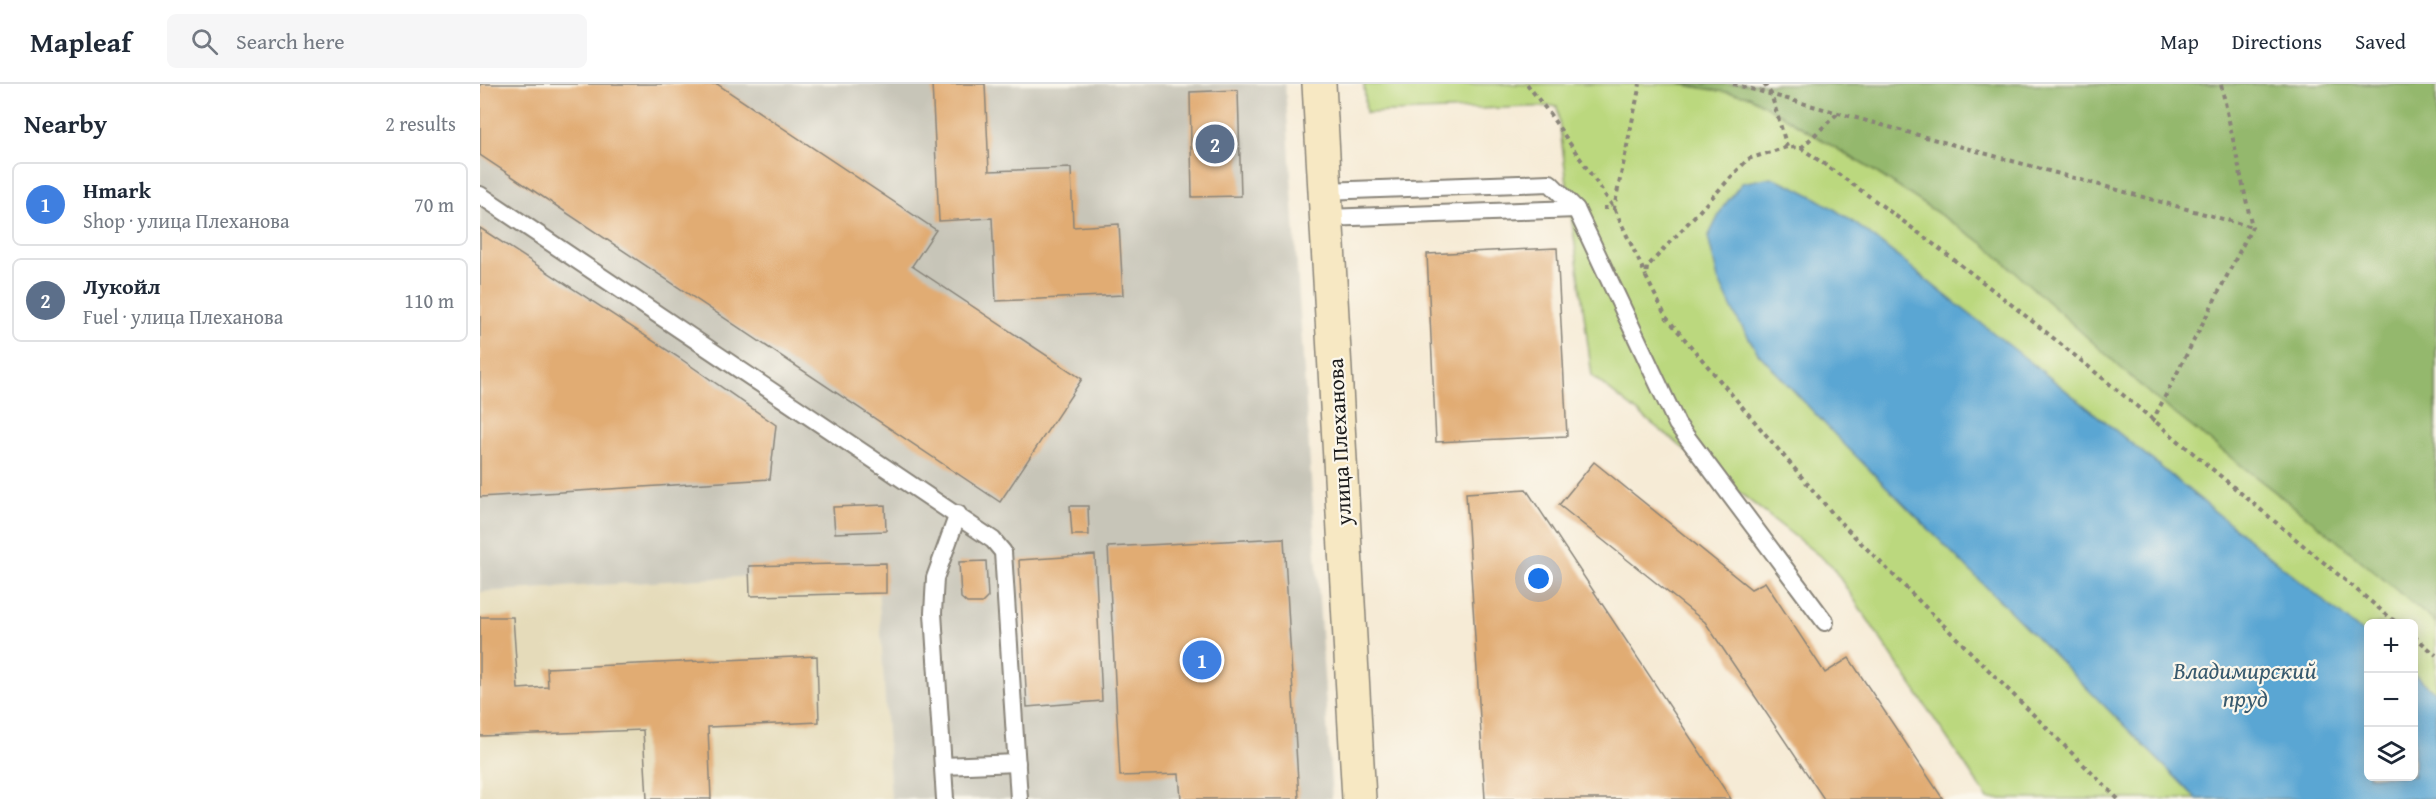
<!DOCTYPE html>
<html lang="en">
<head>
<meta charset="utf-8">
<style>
	body { margin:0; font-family:"Gentium Book Plus",serif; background:#f6f6f7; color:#1f2937 }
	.controls { position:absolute; right:18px; bottom:18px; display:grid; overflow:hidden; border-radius:9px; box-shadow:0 3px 15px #0003 }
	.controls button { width:54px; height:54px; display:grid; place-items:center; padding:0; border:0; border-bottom:2px solid #e0e1e3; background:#fff; color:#1f2937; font:30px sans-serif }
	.you { position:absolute; left:1059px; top:495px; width:21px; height:21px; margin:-15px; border:4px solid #fff; border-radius:50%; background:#1a73e8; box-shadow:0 0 0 9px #1a73e833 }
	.badge { display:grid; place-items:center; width:39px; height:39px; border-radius:50%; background:#111827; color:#fff; font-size:20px; font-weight:700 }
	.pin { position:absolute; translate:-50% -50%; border:3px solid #fff; box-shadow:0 2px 6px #0006 }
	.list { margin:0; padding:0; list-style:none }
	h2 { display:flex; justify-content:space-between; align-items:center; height:78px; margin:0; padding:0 24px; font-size:26px }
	h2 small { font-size:20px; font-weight:400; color:#747a83 }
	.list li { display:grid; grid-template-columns:39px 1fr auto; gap:18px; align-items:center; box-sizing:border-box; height:84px; margin:0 12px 12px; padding:0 12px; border:2px solid #e0e1e3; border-radius:9px }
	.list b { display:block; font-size:22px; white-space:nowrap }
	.list p { margin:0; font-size:20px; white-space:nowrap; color:#747a83 }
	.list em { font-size:20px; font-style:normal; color:#747a83 }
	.icon { flex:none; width:33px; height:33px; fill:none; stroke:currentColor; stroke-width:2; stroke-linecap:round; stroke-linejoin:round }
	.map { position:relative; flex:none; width:1956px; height:715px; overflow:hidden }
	header { display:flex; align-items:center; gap:36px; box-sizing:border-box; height:84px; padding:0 30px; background:#fff; border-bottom:2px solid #e0e1e3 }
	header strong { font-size:28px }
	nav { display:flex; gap:33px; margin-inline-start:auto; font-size:21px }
	.search { width:420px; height:54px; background:#f6f6f7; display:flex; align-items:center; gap:15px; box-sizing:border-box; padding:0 21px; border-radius:9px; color:#747a83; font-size:22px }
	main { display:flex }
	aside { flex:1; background:#fff }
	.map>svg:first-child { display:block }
	.built { fill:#e5dbba }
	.industrial { fill:#c7c5b8 }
	.green { fill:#bbd87e; stroke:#6c7a4d; stroke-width:1.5; fill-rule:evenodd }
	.forest { fill:#94b86d; stroke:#586a44; stroke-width:1.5 }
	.water { fill:#5aa6d3; stroke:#3b6178; stroke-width:1.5 }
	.building { fill:#e1ac73 }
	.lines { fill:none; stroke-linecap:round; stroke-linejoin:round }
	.service-casing { stroke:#898479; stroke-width:20 }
	.secondary-casing { stroke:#898479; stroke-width:36 }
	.path { stroke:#898479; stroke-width:4; stroke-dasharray:4.5 4.5; stroke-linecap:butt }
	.service { stroke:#fff; stroke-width:16 }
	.secondary { stroke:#f7e8c3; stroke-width:33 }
	.labels { text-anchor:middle; stroke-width:4.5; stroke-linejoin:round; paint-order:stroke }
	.street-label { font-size:22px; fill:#1c1c1c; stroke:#fbf7ec }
	.water-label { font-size:24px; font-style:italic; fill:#385a6e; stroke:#fbf7ec }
</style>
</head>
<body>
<header>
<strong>Mapleaf</strong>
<div class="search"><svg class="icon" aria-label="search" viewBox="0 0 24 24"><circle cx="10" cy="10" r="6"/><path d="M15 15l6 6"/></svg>Search here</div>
<nav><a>Map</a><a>Directions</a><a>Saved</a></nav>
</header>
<main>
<aside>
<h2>Nearby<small>2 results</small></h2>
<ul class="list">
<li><span class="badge" style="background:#3f7fe0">1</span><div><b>Hmark</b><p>Shop · улица Плеханова</p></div><em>70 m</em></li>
<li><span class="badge" style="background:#5c6f8a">2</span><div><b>Лукойл</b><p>Fuel · улица Плеханова</p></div><em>110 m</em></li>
</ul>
</aside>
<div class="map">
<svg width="1956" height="715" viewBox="0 0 1956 715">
	<rect width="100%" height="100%" fill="#fbf7ec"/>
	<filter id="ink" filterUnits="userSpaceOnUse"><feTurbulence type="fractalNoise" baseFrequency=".0167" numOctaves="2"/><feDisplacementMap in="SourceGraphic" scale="12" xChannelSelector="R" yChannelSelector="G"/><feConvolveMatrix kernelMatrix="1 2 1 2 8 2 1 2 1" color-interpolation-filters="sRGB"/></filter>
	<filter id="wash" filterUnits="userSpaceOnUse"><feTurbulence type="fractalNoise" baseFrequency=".008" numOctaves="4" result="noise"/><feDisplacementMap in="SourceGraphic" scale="24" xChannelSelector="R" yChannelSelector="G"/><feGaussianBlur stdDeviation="1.35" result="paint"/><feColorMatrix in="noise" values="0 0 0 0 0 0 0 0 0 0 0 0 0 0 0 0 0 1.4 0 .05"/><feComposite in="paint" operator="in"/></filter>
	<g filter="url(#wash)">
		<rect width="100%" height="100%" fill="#f6ebd6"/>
		<path class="built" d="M 397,485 L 411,715 L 0,715 L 0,508 Z"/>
		<path class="industrial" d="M 0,0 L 805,0 L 852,715 L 411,715 L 397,485 L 0,508 Z"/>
		<path class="green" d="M 884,0 L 1956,0 L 1956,715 L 1508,715 L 1351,481 L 1112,292 L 1077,22 L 886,29 ZM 1888,540 L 1934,540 L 1934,692 L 1888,692 Z"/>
		<path class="forest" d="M 1198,0 L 1956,0 L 1956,539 L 1844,446 L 1672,312 L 1503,159 L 1394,87 L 1269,12 Z"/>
		<path class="water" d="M 1291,93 C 1359,117 1417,174 1474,218 C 1615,327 1751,441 1888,553 L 1888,692 L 1934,692 L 1934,590 L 1956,609 L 1956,715 L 1717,715 L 1357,353 L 1278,269 L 1256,233 L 1238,195 L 1228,153 L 1243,123 L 1262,99 Z"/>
		<g id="blocks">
			<g class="building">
				<path d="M 0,0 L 237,0 L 456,146 L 432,182 L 602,295 L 520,418 L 0,71 Z"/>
				<path d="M 452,0 L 505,0 L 509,87 L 591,84 L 593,143 L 639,140 L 643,211 L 516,217 L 512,134 L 459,137 Z"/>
				<path d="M 758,6 L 761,112 L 712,113 L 710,8 Z"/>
				<path d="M 0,144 L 201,275 L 296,341 L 290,395 L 0,413 Z"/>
				<path d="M 1077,164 L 1087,352 L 956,358 L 947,170 Z"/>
				<path d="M 1114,378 L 1271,505 L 1285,498 L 1345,589 L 1369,574 L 1463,715 L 1344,715 L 1225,538 L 1079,421 Z"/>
				<path d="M 1046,405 L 1251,715 L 1005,715 L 986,409 Z"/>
				<path d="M 405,421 L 406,447 L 355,449 L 353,423 Z"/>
				<path d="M 590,422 L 608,422 L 609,451 L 592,451 Z"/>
				<path d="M 804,454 L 819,715 L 701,715 L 699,690 L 640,692 L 628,463 Z"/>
				<path d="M 615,471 L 622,617 L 547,623 L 539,476 Z"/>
				<path d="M 506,477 L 508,513 L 502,519 L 487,519 L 481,514 L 479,478 Z"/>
				<path d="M 406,479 L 406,509 L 270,512 L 269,482 Z"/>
				<path d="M 0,533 L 33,533 L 38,605 L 68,603 L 67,584 L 337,572 L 339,638 L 228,643 L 231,715 L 167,715 L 163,646 L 0,652 Z"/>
			</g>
		</g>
	</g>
	<g filter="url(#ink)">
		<use href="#blocks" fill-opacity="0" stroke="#898479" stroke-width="1.5"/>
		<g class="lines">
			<defs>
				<g id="service">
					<path d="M 844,107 L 1070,99 L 1096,125 L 1197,340 L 1345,538"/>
					<path d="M 0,111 L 513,456 L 523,468 L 539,715"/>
					<path d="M 846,134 L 1096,125"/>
					<path d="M 463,682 L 537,679"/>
					<path d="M 465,715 L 453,529 L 455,494 L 478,430"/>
				</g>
				<path id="secondary" d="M 839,0 L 879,715"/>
			</defs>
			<use href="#service" class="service-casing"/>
			<use href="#secondary" class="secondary-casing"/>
			<g class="path">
				<path d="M 1047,0 L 1069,29 L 1134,124 L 1166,192"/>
				<path d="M 1253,0 L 1772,143"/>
				<path d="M 1284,0 L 1291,10 L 1307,63"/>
				<path d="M 1321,64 L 1357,30"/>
				<path d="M 1123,124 L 1134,124 L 1160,0"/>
				<path d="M 1672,338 L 1772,143 L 1741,0"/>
				<path d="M 1934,552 L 1956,571"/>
				<path d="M 1638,715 L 1359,437 L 1186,233 L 1166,193 L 1167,183 L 1268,75 L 1307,63 L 1321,64 C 1530,208 1722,379 1918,540"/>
			</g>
			<use href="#service" class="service"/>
			<use href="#secondary" class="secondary"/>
		</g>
	</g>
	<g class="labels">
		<g class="street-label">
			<text transform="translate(859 358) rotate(-93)" y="8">улица Плеханова</text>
		</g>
		<g class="water-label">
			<text x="1765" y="595">Владимирский<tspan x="1765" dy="28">пруд</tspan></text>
		</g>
	</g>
</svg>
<div class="controls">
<button>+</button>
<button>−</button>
<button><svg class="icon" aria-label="layers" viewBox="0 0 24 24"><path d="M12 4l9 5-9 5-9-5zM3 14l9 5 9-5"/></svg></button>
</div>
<div class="you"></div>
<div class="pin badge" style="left:722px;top:576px;background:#3f7fe0">1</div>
<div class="pin badge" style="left:735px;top:60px;background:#5c6f8a">2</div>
</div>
</main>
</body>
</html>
